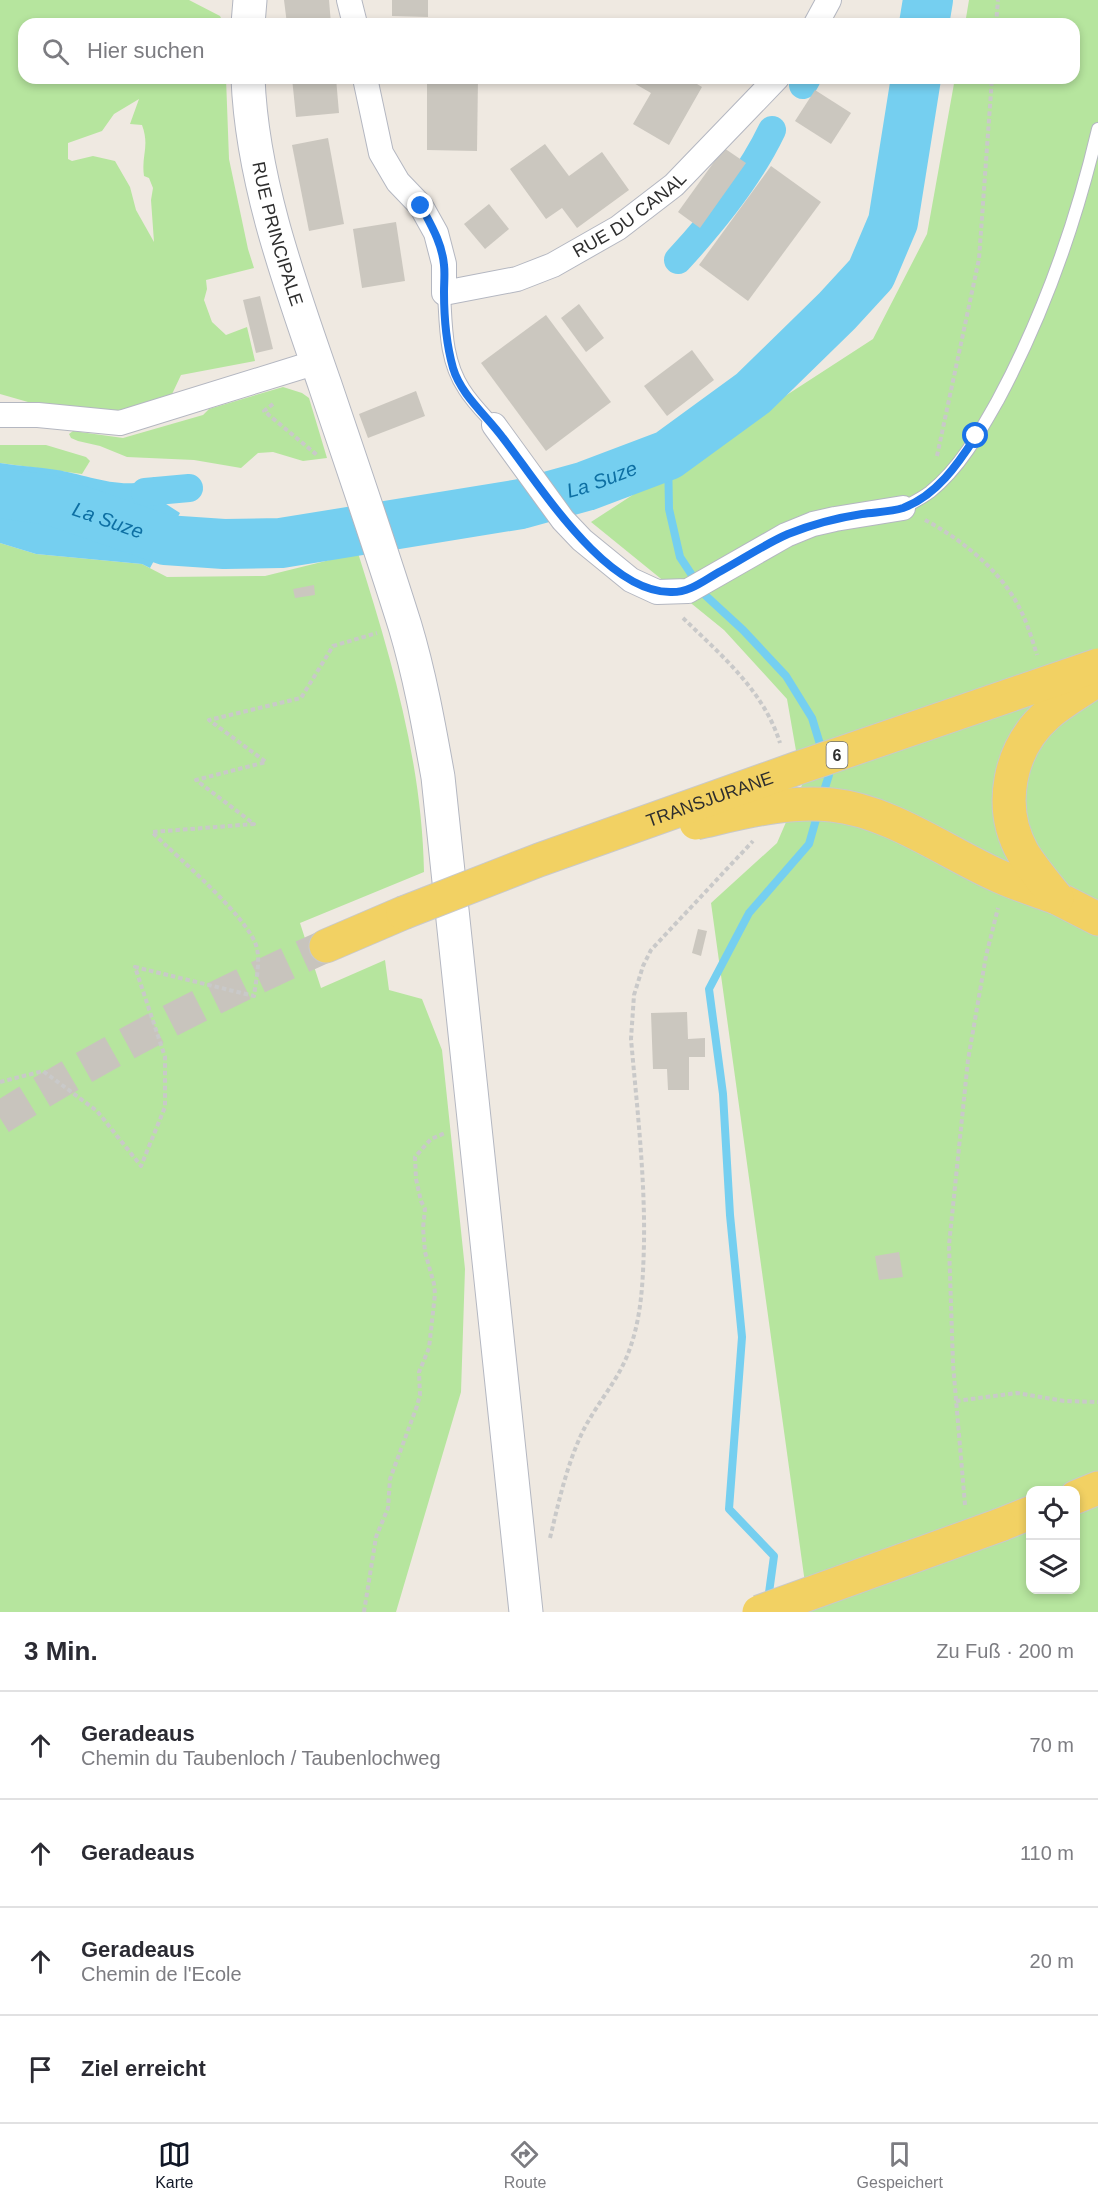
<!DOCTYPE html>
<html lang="de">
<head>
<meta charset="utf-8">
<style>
	body { margin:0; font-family:Arial,sans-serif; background:#f2f2f3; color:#2b2b33 }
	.controls { position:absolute; right:18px; bottom:18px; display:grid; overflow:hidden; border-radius:12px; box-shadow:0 3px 9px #0003 }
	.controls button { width:54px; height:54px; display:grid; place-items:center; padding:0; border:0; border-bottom:2px solid #e1e1e2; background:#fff; color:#2b2b33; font:30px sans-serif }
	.stop { position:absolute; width:18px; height:18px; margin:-14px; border:4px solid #1a73e8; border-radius:50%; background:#fff }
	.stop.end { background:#1a73e8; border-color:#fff; box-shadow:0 2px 6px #0008 }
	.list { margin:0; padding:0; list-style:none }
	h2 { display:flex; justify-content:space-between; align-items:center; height:78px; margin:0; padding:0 24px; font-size:26px }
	h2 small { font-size:20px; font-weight:400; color:#7c7c81 }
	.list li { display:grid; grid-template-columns:39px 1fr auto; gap:18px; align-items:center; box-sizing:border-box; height:108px; padding:0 24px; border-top:2px solid #e1e1e2 }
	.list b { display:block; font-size:22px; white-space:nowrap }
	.list p { margin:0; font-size:20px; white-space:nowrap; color:#7c7c81 }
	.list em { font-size:20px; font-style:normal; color:#7c7c81 }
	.icon { flex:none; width:33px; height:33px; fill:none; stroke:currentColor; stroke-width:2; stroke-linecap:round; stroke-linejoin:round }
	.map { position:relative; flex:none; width:1098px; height:1612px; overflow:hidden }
	.search { position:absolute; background:#fff; box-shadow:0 3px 9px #0003; left:18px; right:18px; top:18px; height:66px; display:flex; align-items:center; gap:15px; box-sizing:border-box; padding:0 21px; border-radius:18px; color:#7c7c81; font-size:22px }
	.sheet { height:510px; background:#fff }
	nav { display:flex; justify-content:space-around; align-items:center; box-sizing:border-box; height:84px; border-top:2px solid #e1e1e2; background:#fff; font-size:16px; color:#7c7c81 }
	nav a { display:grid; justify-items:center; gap:3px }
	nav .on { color:#111827 }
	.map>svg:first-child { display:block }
	.green { fill:#b6e59e; fill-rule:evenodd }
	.water { fill:#75cff0 }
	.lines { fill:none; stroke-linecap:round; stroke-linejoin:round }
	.stream { stroke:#75cff0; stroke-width:8 }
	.canal { stroke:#75cff0; stroke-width:28 }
	.river { stroke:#75cff0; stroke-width:50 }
	.building { fill:#cbc7bf }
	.primary-tunnel { stroke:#c8c4bd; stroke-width:33; stroke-dasharray:33 16; stroke-linecap:butt }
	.service-casing { stroke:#b4b7c1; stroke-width:14 }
	.minor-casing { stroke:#b4b7c1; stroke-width:26 }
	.secondary-casing { stroke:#b4b7c1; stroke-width:35 }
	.primary-casing { stroke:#c9c9c9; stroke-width:35 }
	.path { stroke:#c9c9c9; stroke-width:4; stroke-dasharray:4.5 3; stroke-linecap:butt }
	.service { stroke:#fff; stroke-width:12 }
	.minor { stroke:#fff; stroke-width:24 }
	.secondary { stroke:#fff; stroke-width:33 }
	.primary { stroke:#f2d163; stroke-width:33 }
	.primary-bridge-casing { stroke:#c9c9c9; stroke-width:35; stroke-linecap:butt }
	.primary-bridge { stroke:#f2d163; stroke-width:33 }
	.route { stroke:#1a73e8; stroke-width:8 }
	.labels { text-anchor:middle; stroke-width:4.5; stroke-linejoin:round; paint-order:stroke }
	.shield { fill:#fff; stroke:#6d6d6d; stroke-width:1.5 }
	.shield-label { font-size:16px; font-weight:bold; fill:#2e2e2e }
	.street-label { font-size:18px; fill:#2e2e2e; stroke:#fff }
	.water-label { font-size:20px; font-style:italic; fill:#0d6fa3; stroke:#fff }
</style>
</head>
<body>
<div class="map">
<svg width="1098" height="1612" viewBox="0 0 1098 1612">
	<rect width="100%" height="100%" fill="#efe9e1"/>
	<g class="green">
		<path d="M 0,0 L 189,0 L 220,16 L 224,24 L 24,24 L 24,78 L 226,78 L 229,159 L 248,249 L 254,268 L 206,280 L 207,289 L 204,300 L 212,322 L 226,335 L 247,327 L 255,361 L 181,375 L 165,409 L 137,414 L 35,404 L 0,394 ZM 139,99 L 130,124 L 142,125 C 150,147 141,155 144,176 L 149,178 L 153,188 L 151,200 L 154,242 L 136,210 L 130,187 L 115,161 L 93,156 L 72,161 L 68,159 L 68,143 L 102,131 L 114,114 Z"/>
		<path d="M 969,0 L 1098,0 L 1098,1612 L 809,1612 L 711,903 L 777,843 L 802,785 L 787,699 L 724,630 L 591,522 L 873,339 L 927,234 L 955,78 L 1074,78 L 1074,24 L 965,24 ZM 1030,1490 L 1076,1490 L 1076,1590 L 1030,1590 Z"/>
		<path d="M 283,387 L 302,393 L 309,398 L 327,458 L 303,461 L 273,452 L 258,453 L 241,468 L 194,460 L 127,457 L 100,446 L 78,441 L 71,438 L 69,434 L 73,431 L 123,438 L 203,415 L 209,409 Z"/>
		<path d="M 0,445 L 46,445 L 86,457 L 90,461 L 82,474 L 0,463 Z"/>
		<path d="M 0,543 L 36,554 L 142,564 L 167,577 L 265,576 L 358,553 C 391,658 422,761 424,872 L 300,923 L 321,988 L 385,960 L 389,990 L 422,999 L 442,1050 L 465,1269 L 461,1392 L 396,1612 L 0,1612 Z"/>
	</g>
	<path class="water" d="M 0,463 C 19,466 38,467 57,470 C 84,474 129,493 154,477 L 164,484 L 183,481 L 186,496 L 169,500 L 166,504 L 180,513 L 150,568 L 142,564 L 36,554 L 0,543 Z"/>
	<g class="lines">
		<g class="stream">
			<path d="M 668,455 L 669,509 L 680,557 L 705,595 L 743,630 L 786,676 L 812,718 L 823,754"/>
			<path d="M 822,797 L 829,775 L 826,766"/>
			<path d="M 768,1600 L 774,1556 L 729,1509 L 742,1337 L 730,1215 L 723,1094 L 709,989 L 749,913 L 809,844 L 819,809"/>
		</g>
		<g class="canal">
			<path d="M 803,85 L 807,78"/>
			<path d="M 678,260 C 714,221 749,178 772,130"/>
			<path d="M 145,492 L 189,488"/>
		</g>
		<g class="river">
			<path d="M 924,24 L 928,0"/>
			<path id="s1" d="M 0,493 L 50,500 L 165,540 L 224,544 L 281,543 L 521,504 L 586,486 L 668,455 L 753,393 L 837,311 L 871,274 L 893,222 L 916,78"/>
		</g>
	</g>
	<g class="building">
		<path d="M 284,0 L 329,0 L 331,24 L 287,24 Z"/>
		<path d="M 392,0 L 428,0 L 428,17 L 392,16 Z"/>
		<path d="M 292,78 L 336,78 L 339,113 L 296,117 Z"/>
		<path d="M 427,78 L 478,78 L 477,151 L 427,150 Z"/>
		<path d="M 625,78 L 687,78 L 702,87 L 669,145 L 633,124 L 651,93 Z"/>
		<path d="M 815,90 L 851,113 L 831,144 L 795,121 Z"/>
		<path d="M 328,138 L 344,224 L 309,231 L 292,145 Z"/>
		<path d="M 545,144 L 569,176 L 602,152 L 629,190 L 577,228 L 562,208 L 546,219 L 510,169 Z"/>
		<path d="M 724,148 L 746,163 L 700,228 L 678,212 Z"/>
		<path d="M 771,166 L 821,202 L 748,301 L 699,265 Z"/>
		<path d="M 489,204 L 509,229 L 485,249 L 464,224 Z"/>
		<path d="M 396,222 L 405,281 L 362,288 L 353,229 Z"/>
		<path d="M 260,296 L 273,349 L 256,353 L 243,300 Z"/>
		<path d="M 579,304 L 604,338 L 586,352 L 561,318 Z"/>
		<path d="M 546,315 L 611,402 L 546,451 L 481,363 Z"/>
		<path d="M 692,350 L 714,380 L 667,416 L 644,386 Z"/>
		<path d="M 416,391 L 425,416 L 368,438 L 359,414 Z"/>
		<path d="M 314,585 L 315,595 L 295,598 L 293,589 Z"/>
		<path d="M 698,929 L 707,931 L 701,956 L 692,953 Z"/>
		<path d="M 687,1012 L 688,1039 L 705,1038 L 705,1057 L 689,1057 L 689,1090 L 668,1090 L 667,1069 L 653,1069 L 651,1013 Z"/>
		<path d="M 899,1252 L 903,1277 L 879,1280 L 875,1256 Z"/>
	</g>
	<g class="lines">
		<path class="primary-tunnel" d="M 0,1118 C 104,1052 214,996 326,946"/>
		<defs>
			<g id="service">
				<path d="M 444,293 C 446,326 445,360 464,389 C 472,402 484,414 494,425"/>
				<path d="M 903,508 C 912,503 922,498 930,492 C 960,468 980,432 998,400 C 1044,314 1076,223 1098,129"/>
			</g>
			<g id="minor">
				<path d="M 349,0 L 355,24"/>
				<path d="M 816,24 L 829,0"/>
				<path id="s2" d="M 365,78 L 381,153 L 398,182 L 421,206 L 436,233 L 444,264 L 444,293 L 517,279 L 553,265 L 618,228 L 674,185 L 777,78"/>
				<path d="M 0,415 L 38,415 L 120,423 L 317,362"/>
				<path d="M 494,425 L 563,520 L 582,540 L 631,580 L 657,592 L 688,591 L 786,535 L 813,524 L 835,519 L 903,508"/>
			</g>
			<g id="secondary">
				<path d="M 248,24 L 250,0"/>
				<path id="s3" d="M 248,78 C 252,182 291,287 325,385 C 352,465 380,546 405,626 C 420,676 429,727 438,777 L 526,1612"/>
			</g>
			<g id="primary">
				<path d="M 1057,898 L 1098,919"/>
				<path d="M 326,946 L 403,913"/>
				<path d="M 1076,1497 L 1098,1488"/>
				<path d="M 1000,1525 L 1030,1513"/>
			</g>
		</defs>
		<use href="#service" class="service-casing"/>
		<use href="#minor" class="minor-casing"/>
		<use href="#secondary" class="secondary-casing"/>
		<use href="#primary" class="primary-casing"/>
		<g class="path">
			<path d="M 996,24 L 998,0"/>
			<path d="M 273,404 L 264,411 L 317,455"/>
			<path d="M 937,456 L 979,259 L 992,78"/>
			<path d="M 925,520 C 961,539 1000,570 1019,607 C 1027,622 1032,639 1037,655"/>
			<path d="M 683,618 C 721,655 764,691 780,743"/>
			<path d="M 0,1082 L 43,1071 L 97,1111 L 141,1166 L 165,1107 L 165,1057 L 135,967 L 254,996 C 256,980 261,960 256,945 C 245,914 177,857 152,832 L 254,824 L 196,780 L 266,762 L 209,720 L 301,698 L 333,646 L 377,633"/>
			<path d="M 956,1401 L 1017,1393 L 1064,1401 L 1098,1402"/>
			<path d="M 965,1505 L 953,1364 L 949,1245 L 968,1060 L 986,956 L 998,908"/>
			<path d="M 550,1538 C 559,1501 567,1463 584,1429 C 598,1402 619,1379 629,1351 C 642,1316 643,1280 644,1243 C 645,1175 637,1107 631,1039 L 634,995 L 643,966 L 651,950 L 753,841"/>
			<path d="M 364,1612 L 376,1537 L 388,1508 L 390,1479 L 417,1406 L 420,1395 L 419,1372 L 429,1348 L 435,1294 L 434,1284 L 425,1252 L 423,1228 L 425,1209 L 421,1201 L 416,1179 L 415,1157 L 431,1139 L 445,1133"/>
		</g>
		<use href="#service" class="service"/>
		<use href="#minor" class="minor"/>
		<use href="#secondary" class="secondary"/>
		<use href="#primary" class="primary"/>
		<defs>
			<g id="primary-bridge">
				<path d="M 696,823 C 741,813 786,800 832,805 C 891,811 948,854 1001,877 C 1019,885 1038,891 1057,898"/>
				<path d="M 1057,898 C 1045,883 1033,869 1023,853 C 997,807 1009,748 1048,714 C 1063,701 1082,691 1098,679"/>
				<path id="s4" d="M 403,913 L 539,860 L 795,769 L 1098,665"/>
				<path d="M 759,1612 L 1000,1525"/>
			</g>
		</defs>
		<use href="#primary-bridge" class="primary-bridge-casing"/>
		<use href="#primary-bridge" class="primary-bridge"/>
	</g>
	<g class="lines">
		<path class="route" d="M 421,206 C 431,225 442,243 444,265 C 445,273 444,283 444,292 C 444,318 446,343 453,368 C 461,395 487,416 503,438 C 539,484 606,594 672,592 C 691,592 704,580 721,571 C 743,559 765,544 788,534 C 813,524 836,518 862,514 C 875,512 891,512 903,508 C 936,496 958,464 976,436"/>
	</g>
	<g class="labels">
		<rect class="shield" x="826.5" y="742" width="21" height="26" rx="4.5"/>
		<g class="shield-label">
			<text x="837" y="761">6</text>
		</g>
		<g class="street-label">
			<text dy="6" stroke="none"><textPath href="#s2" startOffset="440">RUE DU CANAL</textPath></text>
			<text dy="6" stroke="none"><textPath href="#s3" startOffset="159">RUE PRINCIPALE</textPath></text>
			<text dy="6" stroke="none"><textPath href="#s4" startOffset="327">TRANSJURANE</textPath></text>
		</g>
		<g class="water-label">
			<text dy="7" stroke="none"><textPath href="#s1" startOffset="616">La Suze</textPath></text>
			<text dy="7" stroke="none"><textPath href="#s1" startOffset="112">La Suze</textPath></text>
		</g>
	</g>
</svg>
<div class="controls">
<button><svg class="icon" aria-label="locate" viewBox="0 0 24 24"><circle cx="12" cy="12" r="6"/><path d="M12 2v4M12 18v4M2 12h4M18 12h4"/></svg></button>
<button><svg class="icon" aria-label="layers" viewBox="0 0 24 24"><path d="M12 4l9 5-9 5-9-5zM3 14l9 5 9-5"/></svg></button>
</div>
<div class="stop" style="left:976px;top:436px"></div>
<div class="stop end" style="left:421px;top:206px"></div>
<div class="search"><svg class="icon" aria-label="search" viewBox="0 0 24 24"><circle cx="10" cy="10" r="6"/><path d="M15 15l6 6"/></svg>Hier suchen</div>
</div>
<section class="sheet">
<h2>3 Min.<small>Zu Fuß · 200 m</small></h2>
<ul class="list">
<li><svg class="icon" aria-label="ahead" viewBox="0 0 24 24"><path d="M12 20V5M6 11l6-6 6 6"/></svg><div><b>Geradeaus</b><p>Chemin du Taubenloch / Taubenlochweg</p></div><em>70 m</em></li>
<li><svg class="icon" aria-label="ahead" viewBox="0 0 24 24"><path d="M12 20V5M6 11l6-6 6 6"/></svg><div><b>Geradeaus</b></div><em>110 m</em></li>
<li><svg class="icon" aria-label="ahead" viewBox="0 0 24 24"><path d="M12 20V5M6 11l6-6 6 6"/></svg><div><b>Geradeaus</b><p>Chemin de l'Ecole</p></div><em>20 m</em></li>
<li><svg class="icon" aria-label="arrive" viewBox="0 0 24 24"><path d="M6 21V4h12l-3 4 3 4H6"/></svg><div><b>Ziel erreicht</b></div></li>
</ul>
</section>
<nav>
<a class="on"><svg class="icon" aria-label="map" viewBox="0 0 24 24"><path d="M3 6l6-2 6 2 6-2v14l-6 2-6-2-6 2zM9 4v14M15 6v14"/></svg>Karte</a>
<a><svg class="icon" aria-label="directions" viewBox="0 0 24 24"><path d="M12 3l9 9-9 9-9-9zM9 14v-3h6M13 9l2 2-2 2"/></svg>Route</a>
<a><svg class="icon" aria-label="saved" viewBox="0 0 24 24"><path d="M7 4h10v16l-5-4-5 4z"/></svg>Gespeichert</a>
</nav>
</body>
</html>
